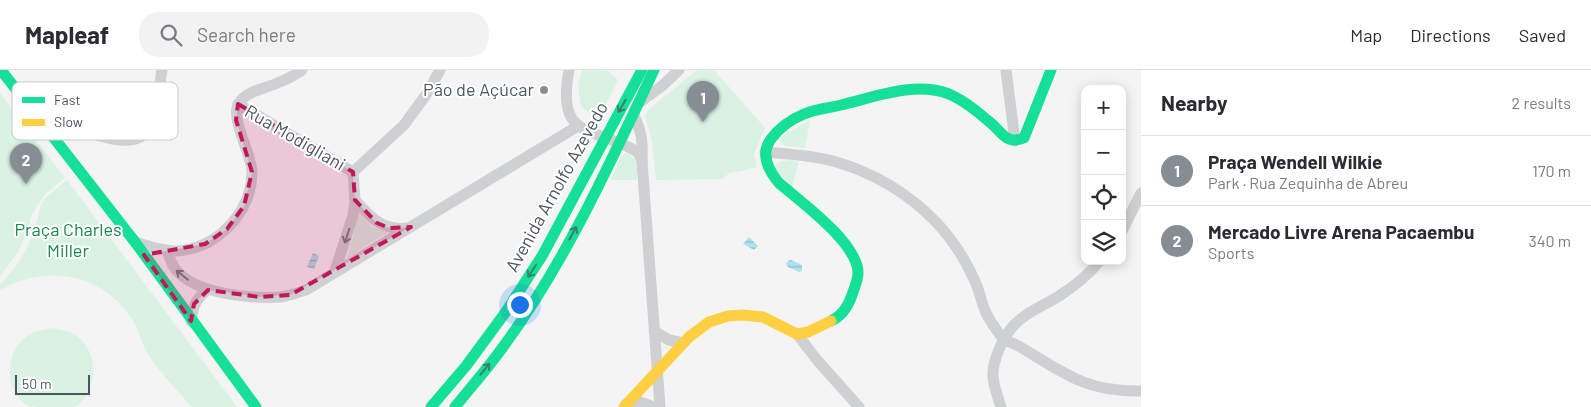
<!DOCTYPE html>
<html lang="en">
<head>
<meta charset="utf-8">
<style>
	body { margin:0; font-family:Barlow,sans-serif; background:#f2f2f3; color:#2b2b33 }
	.controls { position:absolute; right:15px; top:15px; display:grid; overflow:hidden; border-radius:10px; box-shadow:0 2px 12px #0003 }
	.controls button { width:45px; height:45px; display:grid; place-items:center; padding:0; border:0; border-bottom:1px solid #e1e1e2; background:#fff; color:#2b2b33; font:25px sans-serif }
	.scale { position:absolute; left:15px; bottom:12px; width:75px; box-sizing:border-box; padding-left:5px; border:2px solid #4a5661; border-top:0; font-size:14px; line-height:18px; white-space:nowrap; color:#4a5661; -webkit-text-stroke:4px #fff; paint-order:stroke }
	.you { position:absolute; left:519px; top:234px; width:18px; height:18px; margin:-12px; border:4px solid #fff; border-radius:50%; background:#1a73e8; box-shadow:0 0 0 8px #1a73e833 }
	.badge { display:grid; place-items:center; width:32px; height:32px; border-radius:50%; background:#868d94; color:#fff; font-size:16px; font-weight:700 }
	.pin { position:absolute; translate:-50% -41px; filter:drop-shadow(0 1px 2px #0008) }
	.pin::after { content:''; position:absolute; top:26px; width:18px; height:15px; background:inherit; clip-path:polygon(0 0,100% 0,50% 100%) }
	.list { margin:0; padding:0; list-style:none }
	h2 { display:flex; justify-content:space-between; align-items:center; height:65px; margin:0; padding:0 20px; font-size:21px }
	h2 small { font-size:16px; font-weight:400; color:#7c7c81 }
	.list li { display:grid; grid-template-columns:32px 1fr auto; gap:15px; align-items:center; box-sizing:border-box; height:70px; padding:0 20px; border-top:1px solid #e1e1e2 }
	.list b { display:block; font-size:19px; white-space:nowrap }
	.list p { margin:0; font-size:16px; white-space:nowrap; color:#7c7c81 }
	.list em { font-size:16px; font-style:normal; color:#7c7c81 }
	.icon { flex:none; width:28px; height:28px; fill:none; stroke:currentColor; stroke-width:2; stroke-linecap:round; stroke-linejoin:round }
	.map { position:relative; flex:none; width:1141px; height:337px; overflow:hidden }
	header { display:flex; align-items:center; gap:30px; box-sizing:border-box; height:70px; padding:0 25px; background:#fff; border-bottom:1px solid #e1e1e2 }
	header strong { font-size:24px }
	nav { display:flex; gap:28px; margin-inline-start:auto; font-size:18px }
	.search { width:350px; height:45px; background:#f2f2f3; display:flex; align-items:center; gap:12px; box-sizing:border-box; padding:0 18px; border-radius:20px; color:#7c7c81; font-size:19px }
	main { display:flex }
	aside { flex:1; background:#fff }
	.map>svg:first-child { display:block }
	.green { fill:#d9f2e3 }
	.water { fill:url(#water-rules) }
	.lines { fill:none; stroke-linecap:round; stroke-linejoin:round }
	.street { stroke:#ced0d2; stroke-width:11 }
	.fast { stroke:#16e098; stroke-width:11 }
	.slow { stroke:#ffcf43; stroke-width:11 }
	.oneway { stroke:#3a7f72 }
	.oneway2 { stroke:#727b83 }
	.marked { fill:#c2185b; fill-opacity:0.2; stroke:#c2185b; stroke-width:4; stroke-dasharray:10 6; stroke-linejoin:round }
	.poi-dot { fill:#868d94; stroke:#fff; stroke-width:2 }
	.labels { text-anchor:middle; stroke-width:4; stroke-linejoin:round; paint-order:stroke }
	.poi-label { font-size:18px; fill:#4a5661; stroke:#fff; text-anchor:end }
	.street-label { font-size:18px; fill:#4a5661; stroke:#fff }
	.park-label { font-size:18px; fill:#17864f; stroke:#fff }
	.key { fill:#fff; stroke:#c9ccd0; stroke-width:1 }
	.key-label { font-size:14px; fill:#4a5661 }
</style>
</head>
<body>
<header>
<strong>Mapleaf</strong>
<div class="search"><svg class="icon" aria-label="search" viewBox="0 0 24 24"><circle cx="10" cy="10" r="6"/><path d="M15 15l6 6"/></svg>Search here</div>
<nav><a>Map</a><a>Directions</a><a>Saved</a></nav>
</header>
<main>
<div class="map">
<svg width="1141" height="337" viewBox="0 0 1141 337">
	<defs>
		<pattern id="water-rules" width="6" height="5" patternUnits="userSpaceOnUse" patternTransform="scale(1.25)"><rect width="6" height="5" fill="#aee2f0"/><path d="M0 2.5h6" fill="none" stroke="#90bac6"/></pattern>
	</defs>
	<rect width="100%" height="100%" fill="#f4f4f4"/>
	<g class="green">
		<path d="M 582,0 L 607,0 L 618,10 L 598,49 L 581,37 L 578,15 Z"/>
		<path d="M 697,0 L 714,0 L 765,58 L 754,84 L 757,97 L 741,101 L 729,103 L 723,109 L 656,110 L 652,72 L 645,46 L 649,39 Z"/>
		<path d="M 0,23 L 65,108 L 45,124 L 32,144 L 28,161 L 18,182 L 0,206 Z"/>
		<path d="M 810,50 L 805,78 L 785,76 L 780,72 L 783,65 Z"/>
		<path d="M 626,83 C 639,87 637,98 637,110 L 611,110 L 621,86 Z"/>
		<path d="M 792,90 L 799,92 L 792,117 L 775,99 L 777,93 L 783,91 Z"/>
		<path d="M 67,110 L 237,337 L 192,337 C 177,320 160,303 148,284 C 141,273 139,260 132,249 C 101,203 48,194 0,220 L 0,215 L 16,196 L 27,178 L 35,158 L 41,135 L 44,129 Z"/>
		<path d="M 359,143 L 371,156 L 388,163 L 371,172 L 347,189 Z"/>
		<path d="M 52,258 C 57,259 62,260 67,261 C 93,270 101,304 86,325 C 83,330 79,336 72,337 C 64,337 54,337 45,337 C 31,337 25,337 16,324 C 3,303 11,270 37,261 C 42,260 47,259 52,258 Z"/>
	</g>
	<g class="water">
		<path d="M 749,167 L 758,176 L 754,180 L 743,174 Z"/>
		<path d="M 313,183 L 319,186 L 314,199 L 307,197 Z"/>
		<path d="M 791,190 L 802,195 L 802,201 L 799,202 L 788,197 L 786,194 L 788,191 Z"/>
	</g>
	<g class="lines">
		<g class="street">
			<path d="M 569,0 C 556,70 591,55 638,82 L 642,91"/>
			<path d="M 1006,0 L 1015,71"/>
			<path d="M 640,32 L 662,16 L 679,0"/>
			<path d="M 238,34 L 353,102"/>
			<path d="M 634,45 C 642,63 643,72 642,91 L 660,337"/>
			<path d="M 45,56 C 52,56 60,55 68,57 C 94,62 140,88 154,50 C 159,35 159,16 162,0"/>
			<path d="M 765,82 C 788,84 811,85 833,91 C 872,102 908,123 936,152 C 952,169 965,189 974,209 C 980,221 981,233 987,245 C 991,252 998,264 1005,270 C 1010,273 1017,274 1022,278 C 1065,304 1087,322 1141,321"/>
			<path d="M 355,130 C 370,147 382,161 407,158"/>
			<path d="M 1122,161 L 1141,123"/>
			<path d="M 135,172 C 147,176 163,181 176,181 C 217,179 251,143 252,103 C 252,83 229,48 239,33 C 247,21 263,19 275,14 C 285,10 294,6 302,0"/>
			<path d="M 167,180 C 170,188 171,195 177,201 C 197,224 251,229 280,227 C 289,226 297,223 306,220 L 578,56"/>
			<path d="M 335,201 L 353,145 L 355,130 L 353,102 L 404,55 L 428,22 L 440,0"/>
			<path d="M 191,251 C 194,234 195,230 208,219"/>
			<path d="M 654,261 L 669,270 L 683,273"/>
			<path d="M 797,264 L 817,290 L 859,337"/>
			<path d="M 626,334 L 640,332 L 654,337"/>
			<path d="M 1001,337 C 998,327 994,318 993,307 C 992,291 1003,267 1014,255 C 1026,242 1045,235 1059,226 C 1075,216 1088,205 1100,191"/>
		</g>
		<g class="fast">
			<path d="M 1,0 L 135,172 L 256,337"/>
			<path d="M 831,251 C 842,246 848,237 852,225 C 854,219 858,210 858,203 C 858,173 801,132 779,113 C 768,100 760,84 771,69 C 779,58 792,49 804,44 C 816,39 829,38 841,35 C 875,27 915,11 949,24 C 965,31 979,43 992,54 C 998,59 1002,66 1009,69 C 1015,71 1019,70 1024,68 L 1051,0"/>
			<path d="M 431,337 L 466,296 L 505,243 L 542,186 L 642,0"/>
			<path d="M 455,337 C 471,317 488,298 503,277 C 565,193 609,95 654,0"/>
		</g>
		<path class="slow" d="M 624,337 L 689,267 L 709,252 L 728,246 L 742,245 L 763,247 L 797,264 L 808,262 L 831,251"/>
	</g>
	<defs><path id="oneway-shaft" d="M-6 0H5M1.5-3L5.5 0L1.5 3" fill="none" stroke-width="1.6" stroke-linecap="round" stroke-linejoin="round" transform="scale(1.25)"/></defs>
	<g class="oneway">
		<use href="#oneway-shaft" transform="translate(622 36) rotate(120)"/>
		<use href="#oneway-shaft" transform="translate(573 163) rotate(-61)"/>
		<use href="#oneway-shaft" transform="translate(532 201) rotate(123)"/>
		<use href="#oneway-shaft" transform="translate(485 299) rotate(-51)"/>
	</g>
	<g class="oneway2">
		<use href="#oneway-shaft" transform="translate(347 166) rotate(108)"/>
		<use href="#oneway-shaft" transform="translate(182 205) rotate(-141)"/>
	</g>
	<path class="marked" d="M 238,34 L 353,102 L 355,130 L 377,153 L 389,158 L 411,157 L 290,225 L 260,227 L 208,220 L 194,234 L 191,251 L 144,185 L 205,174 L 227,159 L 244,136 L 252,102 L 236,50 Z"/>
	<circle class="poi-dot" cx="544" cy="20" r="5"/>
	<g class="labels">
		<g class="poi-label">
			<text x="534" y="26">Pão de Açúcar</text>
		</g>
		<g class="street-label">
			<text transform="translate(295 68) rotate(30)" y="6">Rua Modigliani</text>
			<text transform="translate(557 117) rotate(-61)" y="6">Avenida Arnolfo Azevedo</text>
		</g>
		<g class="park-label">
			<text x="68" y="166">Praça Charles<tspan x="68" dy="21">Miller</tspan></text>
		</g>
	</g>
	<rect x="12" y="12" width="166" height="58" rx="8" class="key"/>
	<rect x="22" y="27" width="23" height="6" fill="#16e098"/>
	<rect x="22" y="49" width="23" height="7" fill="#ffcf43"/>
	<g class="key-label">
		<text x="54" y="35">Fast</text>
		<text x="54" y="57">Slow</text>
	</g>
</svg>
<div class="controls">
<button>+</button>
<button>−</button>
<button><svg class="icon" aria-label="locate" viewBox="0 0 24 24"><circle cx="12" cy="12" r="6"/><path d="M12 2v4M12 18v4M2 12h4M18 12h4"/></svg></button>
<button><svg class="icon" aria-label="layers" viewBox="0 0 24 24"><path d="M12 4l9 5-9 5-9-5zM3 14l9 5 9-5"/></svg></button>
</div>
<div class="scale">50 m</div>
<div class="you"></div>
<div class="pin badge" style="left:703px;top:52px">1</div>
<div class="pin badge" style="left:26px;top:114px">2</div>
</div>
<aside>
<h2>Nearby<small>2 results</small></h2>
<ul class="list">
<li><span class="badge">1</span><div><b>Praça Wendell Wilkie</b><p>Park · Rua Zequinha de Abreu</p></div><em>170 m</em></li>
<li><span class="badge">2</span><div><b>Mercado Livre Arena Pacaembu</b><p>Sports</p></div><em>340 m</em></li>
</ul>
</aside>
</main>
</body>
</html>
